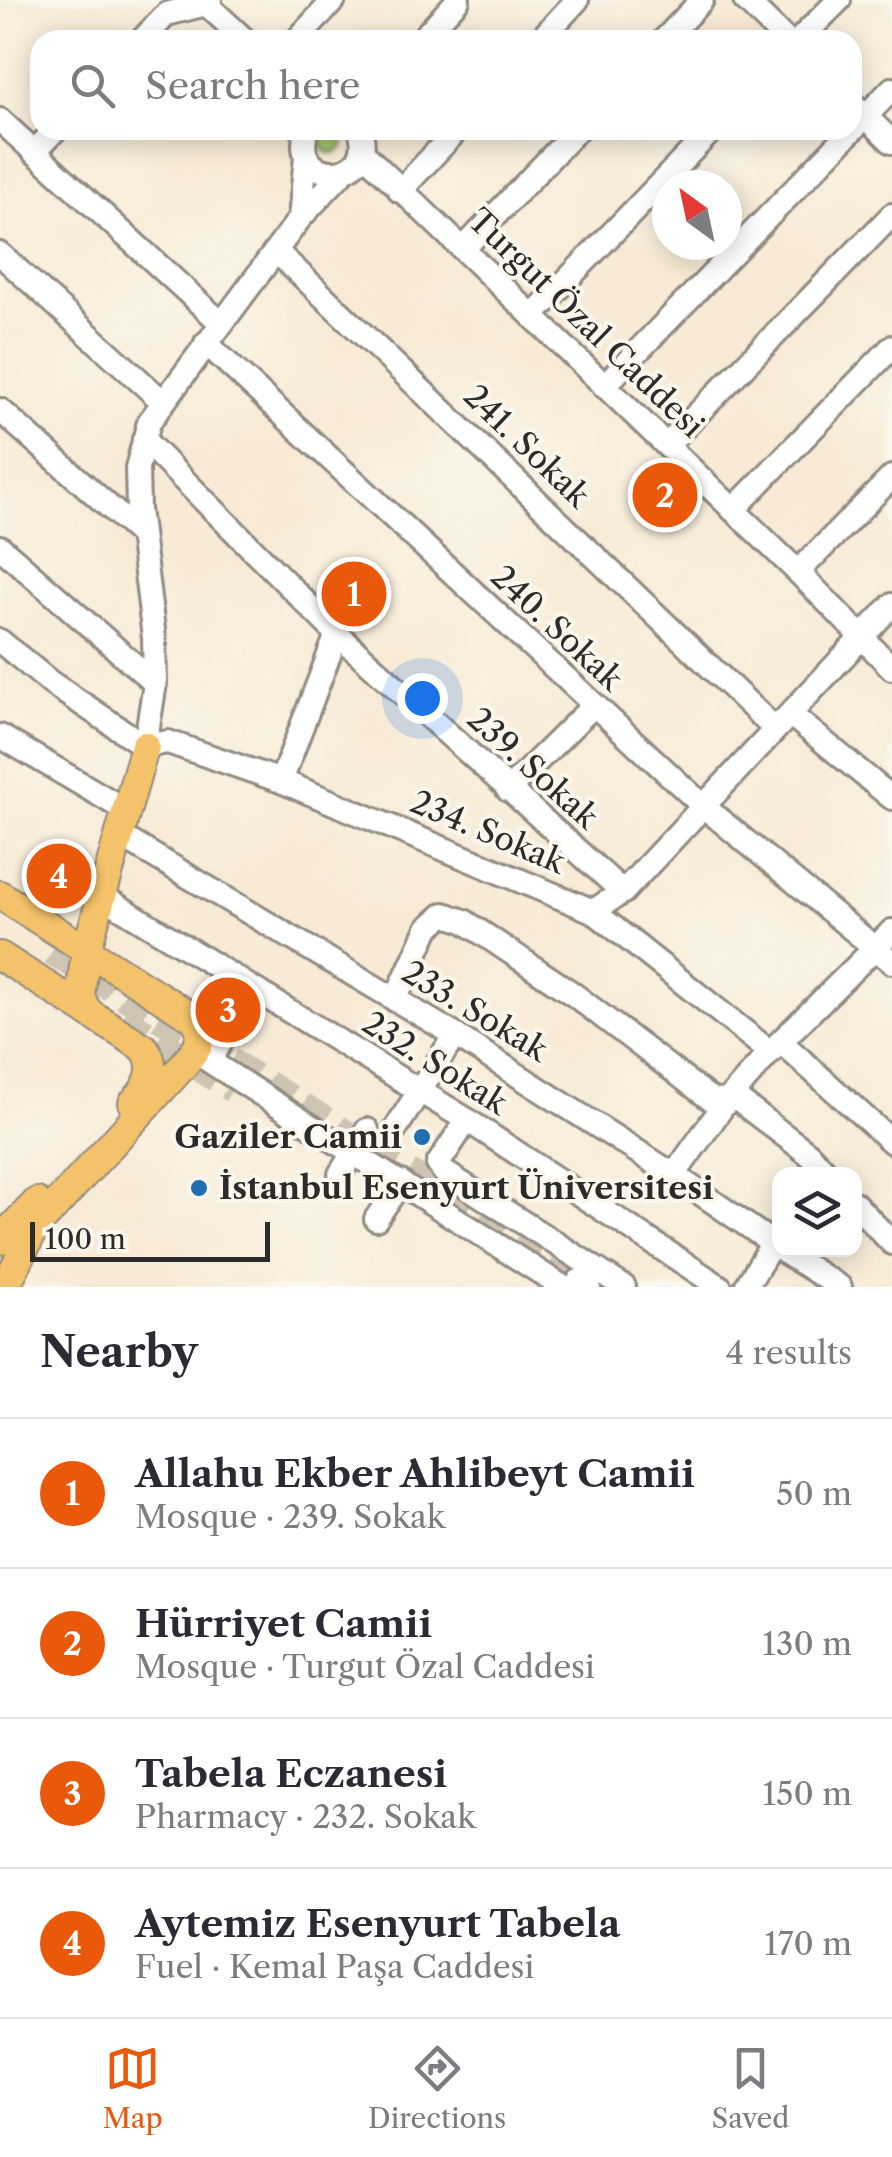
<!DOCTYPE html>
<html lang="en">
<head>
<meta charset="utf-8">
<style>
	body { margin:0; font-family:"Libre Caslon Text",serif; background:#f2f2f3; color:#2b2b33 }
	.controls { position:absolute; right:30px; bottom:30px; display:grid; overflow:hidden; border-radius:20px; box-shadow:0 5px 25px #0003 }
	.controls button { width:90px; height:90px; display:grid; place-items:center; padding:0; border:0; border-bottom:2px solid #e1e1e2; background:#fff; color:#2b2b33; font:50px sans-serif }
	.compass { position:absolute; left:652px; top:170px; width:90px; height:90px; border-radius:50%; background:#fff; box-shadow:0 5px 25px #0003; rotate:327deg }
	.scale { position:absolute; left:30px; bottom:25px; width:240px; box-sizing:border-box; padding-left:10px; border:5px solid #2b2b2b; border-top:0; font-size:28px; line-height:35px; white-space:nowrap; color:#2b2b2b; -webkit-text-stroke:8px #fbf7ec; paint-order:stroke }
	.you { position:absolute; left:422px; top:698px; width:35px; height:35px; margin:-25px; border:8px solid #fff; border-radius:50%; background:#1a73e8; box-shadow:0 0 0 15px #1a73e833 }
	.badge { display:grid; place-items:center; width:65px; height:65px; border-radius:50%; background:#ea580c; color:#fff; font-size:32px; font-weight:700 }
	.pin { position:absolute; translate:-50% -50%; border:5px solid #fff; box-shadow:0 2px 10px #0006 }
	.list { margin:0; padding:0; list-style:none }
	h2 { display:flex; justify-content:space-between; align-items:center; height:130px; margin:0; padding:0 40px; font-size:42px }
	h2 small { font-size:32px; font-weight:400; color:#7c7c81 }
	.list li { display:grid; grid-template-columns:65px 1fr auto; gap:30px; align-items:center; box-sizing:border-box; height:150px; padding:0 40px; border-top:2px solid #e1e1e2 }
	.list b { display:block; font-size:38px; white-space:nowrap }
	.list p { margin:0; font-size:32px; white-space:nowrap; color:#7c7c81 }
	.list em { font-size:32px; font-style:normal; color:#7c7c81 }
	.icon { flex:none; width:55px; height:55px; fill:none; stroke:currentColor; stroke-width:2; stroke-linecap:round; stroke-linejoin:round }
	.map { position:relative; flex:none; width:892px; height:1287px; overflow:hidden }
	.search { position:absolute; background:#fff; box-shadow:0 5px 25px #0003; left:30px; right:30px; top:30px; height:110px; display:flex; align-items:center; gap:25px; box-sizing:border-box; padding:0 35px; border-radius:30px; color:#7c7c81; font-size:38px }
	.sheet { height:730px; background:#fff }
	nav { display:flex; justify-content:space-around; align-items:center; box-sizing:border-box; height:140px; border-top:2px solid #e1e1e2; background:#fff; font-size:28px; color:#7c7c81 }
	nav a { display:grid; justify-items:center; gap:5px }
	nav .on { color:#ea580c }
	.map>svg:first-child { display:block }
	.green { fill:#a4c26a; stroke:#68764a; stroke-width:2.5 }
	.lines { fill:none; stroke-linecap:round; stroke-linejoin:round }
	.major-tunnel { stroke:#cec4b4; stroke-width:28; stroke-dasharray:28 14; stroke-linecap:butt }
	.minor-casing { stroke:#918a80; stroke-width:28 }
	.major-casing { stroke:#918a80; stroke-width:32 }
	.minor { stroke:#fff; stroke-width:22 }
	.major { stroke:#f4c26a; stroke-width:28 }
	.poi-dot { fill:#1f6fb2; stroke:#fbf7ec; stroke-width:4 }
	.labels { text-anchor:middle; stroke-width:8; stroke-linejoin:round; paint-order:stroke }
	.street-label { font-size:32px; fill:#2b2b2b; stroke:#fbf7ec }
	.poi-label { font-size:32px; font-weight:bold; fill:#2b2b2b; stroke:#fbf7ec; text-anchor:end }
</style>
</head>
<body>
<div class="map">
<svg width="892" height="1287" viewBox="0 0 892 1287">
	<rect width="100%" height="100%" fill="#fbf7ec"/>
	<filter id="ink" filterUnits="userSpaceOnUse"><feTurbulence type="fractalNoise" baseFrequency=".01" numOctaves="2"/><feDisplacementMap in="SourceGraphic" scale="20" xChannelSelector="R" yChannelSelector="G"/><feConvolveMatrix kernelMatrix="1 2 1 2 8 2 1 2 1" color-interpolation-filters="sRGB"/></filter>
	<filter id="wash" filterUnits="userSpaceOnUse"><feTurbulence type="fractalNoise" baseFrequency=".0048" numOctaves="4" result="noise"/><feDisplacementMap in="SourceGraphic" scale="40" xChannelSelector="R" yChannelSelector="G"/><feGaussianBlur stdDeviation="2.25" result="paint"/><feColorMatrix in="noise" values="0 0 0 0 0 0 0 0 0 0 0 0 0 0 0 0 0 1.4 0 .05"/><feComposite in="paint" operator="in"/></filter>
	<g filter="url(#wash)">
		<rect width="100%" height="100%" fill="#f7ead6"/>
		<circle class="green" cx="332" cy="141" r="12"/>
	</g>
	<g filter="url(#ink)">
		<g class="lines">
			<g class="major-tunnel">
				<path d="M 52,951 L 593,1287"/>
				<path d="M 122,1018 L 233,1089"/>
			</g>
			<defs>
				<g id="minor">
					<path d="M 205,0 L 206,4 L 245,40"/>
					<path d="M 745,0 L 786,40"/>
					<path d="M 142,40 L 167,14 L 206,4 L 210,0"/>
					<path d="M 297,40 L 334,0"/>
					<path d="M 421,40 L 458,0"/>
					<path d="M 540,40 L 577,0"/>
					<path d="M 664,40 L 702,0"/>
					<path d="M 799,40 L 839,0"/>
					<path d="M 852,103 L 892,142"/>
					<path d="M 0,120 L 221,323"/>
					<path d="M 307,130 C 287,186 379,186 360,130"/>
					<path d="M 34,152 L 55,130"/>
					<path d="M 362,152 L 798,572 L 892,668"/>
					<path d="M 400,191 L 457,130"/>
					<path d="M 300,218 L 306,156"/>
					<path d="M 463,249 L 577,130"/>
					<path d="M 277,252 L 775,729"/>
					<path d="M 0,254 L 162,401"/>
					<path d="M 532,316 L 712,130"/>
					<path d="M 206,343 L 703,806 L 892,962"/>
					<path d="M 604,386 L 892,89"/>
					<path d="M 0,410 L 141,535"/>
					<path d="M 144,440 L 337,634 L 623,892"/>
					<path d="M 667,445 L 892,215"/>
					<path d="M 733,510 L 892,347"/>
					<path d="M 0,547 L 155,683"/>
					<path d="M 798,572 L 892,477"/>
					<path d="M 0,641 L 51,683 L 145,746"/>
					<path d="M 791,715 L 892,798"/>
					<path d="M 0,736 L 127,811"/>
					<path d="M 145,746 L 168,742 L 281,781 L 593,911 L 770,1052"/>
					<path d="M 145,746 L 155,683 L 154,638 L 138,509 L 137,468 L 149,422 L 300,218 L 344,171"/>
					<path d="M 281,781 L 337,634"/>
					<path d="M 508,790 L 593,706"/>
					<path d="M 129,841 L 455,1035 L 674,1175 L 780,1248"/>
					<path d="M 110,901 L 467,1120 L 720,1287"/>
					<path d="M 593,911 L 623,892 L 892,605"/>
					<path d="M 395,1000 L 428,928 L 444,914 L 464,921 L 573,994 L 713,1101 L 738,1100 L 809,1154 L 828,1174"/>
					<path d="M 225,1036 L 209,1061 L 563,1287"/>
					<path d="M 781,1042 L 892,1142"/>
					<path d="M 467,1120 L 438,1164 L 444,1172 L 624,1287"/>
					<path d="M 389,1139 L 455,1035"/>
					<path d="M 340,1174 L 367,1130"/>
					<path d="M 674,1175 L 726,1102 L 770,1052 L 892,931"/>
					<path d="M 854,1203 L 892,1243"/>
					<path d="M 376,1219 L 401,1182"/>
					<path d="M 781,1250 L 840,1287"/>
					<path d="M 576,1287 L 579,1281 L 589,1287"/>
					<path d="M 746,1287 L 772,1244"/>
				</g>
				<g id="major">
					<path d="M 0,895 L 195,1019 L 201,1031 L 198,1046 L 182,1067 L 34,1229 L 5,1287"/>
					<path d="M 0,956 L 144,1048 C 159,1067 149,1087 133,1103"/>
					<path d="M 87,1011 L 80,996 L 86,951 L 145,746"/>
					<path d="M 0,1240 L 37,1202"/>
				</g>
			</defs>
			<use href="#minor" class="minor-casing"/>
			<use href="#major" class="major-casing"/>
			<use href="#minor" class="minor"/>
			<use href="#major" class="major"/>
		</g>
	</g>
	<g class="poi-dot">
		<circle cx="422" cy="1137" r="10"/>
		<circle cx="199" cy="1188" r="10"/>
	</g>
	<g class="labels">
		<g class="street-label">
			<text transform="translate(586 323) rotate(44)" y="11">Turgut Özal Caddesi</text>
			<text transform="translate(527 446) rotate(44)" y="11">241. Sokak</text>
			<text transform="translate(557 628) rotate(43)" y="11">240. Sokak</text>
			<text transform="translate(533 768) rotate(42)" y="11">239. Sokak</text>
			<text transform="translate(488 832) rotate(23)" y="11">234. Sokak</text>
			<text transform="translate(475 1011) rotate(31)" y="11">233. Sokak</text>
			<text transform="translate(435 1063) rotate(32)" y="11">232. Sokak</text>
		</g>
		<g class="poi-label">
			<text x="402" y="1148">Gaziler Camii</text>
			<text x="219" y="1199" text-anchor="start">İstanbul Esenyurt Üniversitesi</text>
		</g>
	</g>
</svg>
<div class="controls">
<button><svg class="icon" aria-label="layers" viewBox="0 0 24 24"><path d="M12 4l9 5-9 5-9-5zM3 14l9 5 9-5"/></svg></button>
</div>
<svg class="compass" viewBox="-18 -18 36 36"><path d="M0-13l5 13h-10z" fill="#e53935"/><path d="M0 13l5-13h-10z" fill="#7c7c81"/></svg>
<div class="scale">100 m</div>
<div class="you"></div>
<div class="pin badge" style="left:354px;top:594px">1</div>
<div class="pin badge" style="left:665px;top:495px">2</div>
<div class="pin badge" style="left:228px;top:1010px">3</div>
<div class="pin badge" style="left:59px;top:876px">4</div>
<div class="search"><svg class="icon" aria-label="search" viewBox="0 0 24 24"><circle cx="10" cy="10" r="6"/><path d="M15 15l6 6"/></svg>Search here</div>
</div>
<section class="sheet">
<h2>Nearby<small>4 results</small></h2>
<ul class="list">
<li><span class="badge">1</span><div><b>Allahu Ekber Ahlibeyt Camii</b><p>Mosque · 239. Sokak</p></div><em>50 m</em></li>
<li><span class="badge">2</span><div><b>Hürriyet Camii</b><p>Mosque · Turgut Özal Caddesi</p></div><em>130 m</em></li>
<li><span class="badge">3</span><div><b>Tabela Eczanesi</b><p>Pharmacy · 232. Sokak</p></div><em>150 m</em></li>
<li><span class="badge">4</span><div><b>Aytemiz Esenyurt Tabela</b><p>Fuel · Kemal Paşa Caddesi</p></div><em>170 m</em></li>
</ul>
</section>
<nav>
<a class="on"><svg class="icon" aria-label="map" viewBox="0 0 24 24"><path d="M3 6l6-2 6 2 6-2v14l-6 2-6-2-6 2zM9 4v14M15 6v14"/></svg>Map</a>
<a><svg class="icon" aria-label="directions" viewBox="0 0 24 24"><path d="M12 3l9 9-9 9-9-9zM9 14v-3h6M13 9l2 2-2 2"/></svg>Directions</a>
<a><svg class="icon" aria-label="saved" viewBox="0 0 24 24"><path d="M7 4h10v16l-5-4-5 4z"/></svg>Saved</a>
</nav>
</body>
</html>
